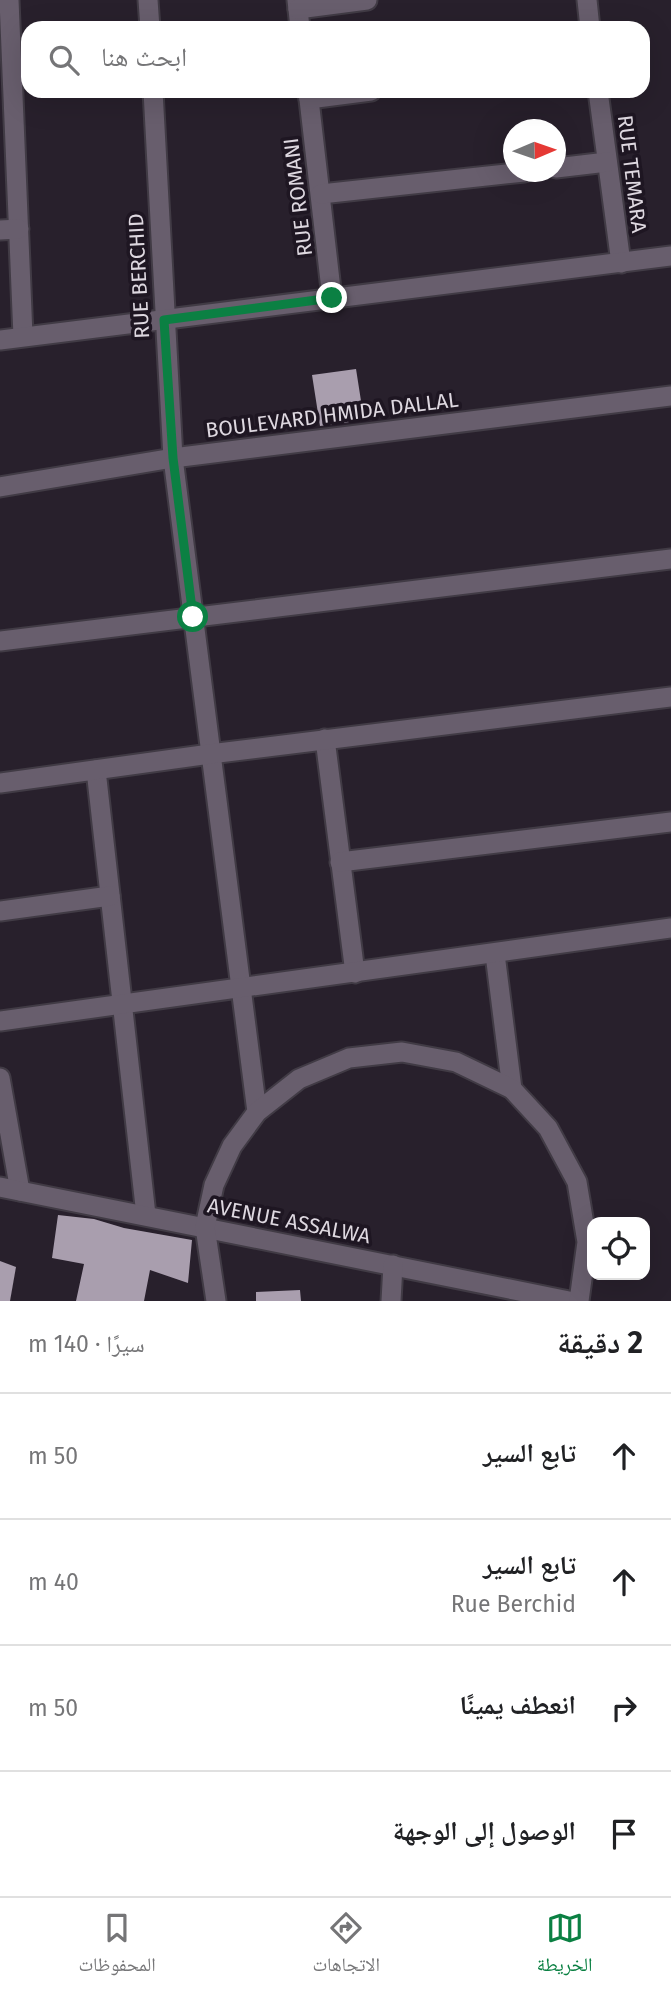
<!DOCTYPE html>
<html lang="ar">
<head>
<meta charset="utf-8">
<style>
	body { margin:0; font-family:"Fira Sans","Noto Naskh Arabic",sans-serif; background:#f6f6f6; color:#202124; direction:rtl }
	.controls { position:absolute; right:21px; bottom:21px; display:grid; overflow:hidden; border-radius:14px; box-shadow:0 7px 28px #0002 }
	.controls button { width:63px; height:63px; display:grid; place-items:center; padding:0; border:0; border-bottom:2px solid #e0e0e0; background:#fff; color:#202124; font:35px sans-serif }
	.compass { position:absolute; left:503px; top:119px; width:63px; height:63px; border-radius:50%; background:#fff; box-shadow:0 7px 28px #0002; rotate:88deg }
	.stop { position:absolute; width:21px; height:21px; margin:-16px; border:5px solid #0b8043; border-radius:50%; background:#fff }
	.stop.end { background:#0b8043; border-color:#fff; box-shadow:0 2px 7px #0008 }
	.list { margin:0; padding:0; list-style:none }
	h2 { display:flex; justify-content:space-between; align-items:center; height:91px; margin:0; padding:0 28px; font-size:30px }
	h2 small { font-size:23px; font-weight:400; color:#757577 }
	.list li { display:grid; grid-template-columns:46px 1fr auto; gap:21px; align-items:center; box-sizing:border-box; height:126px; padding:0 28px; border-top:2px solid #e0e0e0 }
	.list b { display:block; font-size:26px; white-space:nowrap }
	.list p { margin:0; font-size:23px; white-space:nowrap; color:#757577 }
	.list em { font-size:23px; font-style:normal; color:#757577 }
	.icon { flex:none; width:38px; height:38px; fill:none; stroke:currentColor; stroke-width:2; stroke-linecap:round; stroke-linejoin:round }
	.map { position:relative; flex:none; width:671px; height:1301px; overflow:hidden; direction:ltr }
	.search { position:absolute; background:#fff; box-shadow:0 7px 28px #0002; left:21px; right:21px; top:21px; height:77px; display:flex; align-items:center; gap:18px; box-sizing:border-box; padding:0 24px; border-radius:21px; color:#757577; font-size:26px }
	.sheet { height:595px; background:#fff }
	nav { display:flex; justify-content:space-around; align-items:center; box-sizing:border-box; height:98px; border-top:2px solid #e0e0e0; background:#fff; font-size:19px; color:#757577 }
	nav a { display:grid; justify-items:center; gap:4px }
	nav .on { color:#0b8043 }
	.map>svg:first-child { display:block }
	.building { fill:#a99eae }
	.lines { fill:none; stroke-linecap:round; stroke-linejoin:round }
	.minor-casing { stroke:#413b45; stroke-width:23 }
	.tertiary-casing { stroke:#413b45; stroke-width:23 }
	.minor { stroke:#685e6d; stroke-width:19 }
	.tertiary { stroke:#685e6d; stroke-width:19 }
	.route { stroke:#0b8043; stroke-width:9 }
	.labels { text-anchor:middle; stroke-width:7; stroke-linejoin:round; paint-order:stroke }
	.street-label { font-size:21px; fill:#ded8e0; stroke:#1e1622 }
</style>
</head>
<body>
<div class="map">
<svg width="671" height="1301" viewBox="0 0 671 1301">
	<rect width="100%" height="100%" fill="#28202c"/>
	<g class="building">
		<path d="M 356,369 L 364,420 L 320,426 L 312,375 Z"/>
		<path d="M 58,1215 L 94,1219 L 124,1228 L 192,1240 L 188,1283 L 150,1270 L 144,1301 L 76,1301 L 84,1264 L 52,1258 Z"/>
		<path d="M 0,1261 L 16,1267 L 10,1301 L 0,1301 Z"/>
		<path d="M 300,1290 L 301,1301 L 256,1301 L 256,1292 Z"/>
	</g>
	<g class="lines">
		<defs>
			<g id="minor">
				<path d="M 9,0 L 23,336"/>
				<path d="M 148,0 L 150,28"/>
				<path d="M 297,0 L 300,28"/>
				<path d="M 587,0 L 590,28"/>
				<path d="M 298,9 L 367,0"/>
				<path d="M 153,91 L 173,458 L 257,1112"/>
				<path d="M 308,91 L 332,298"/>
				<path d="M 598,91 L 621,263"/>
				<path d="M 309,99 L 371,91"/>
				<path d="M 556,168 L 607,162"/>
				<path d="M 321,194 L 524,172"/>
				<path d="M 0,230 L 19,229"/>
				<path d="M 0,340 L 671,256"/>
				<path d="M 0,641 L 671,559"/>
				<path d="M 325,739 L 355,973"/>
				<path d="M 96,770 L 146,1215"/>
				<path d="M 0,783 L 210,754 L 671,697"/>
				<path d="M 340,862 L 671,822"/>
				<path d="M 0,911 L 110,896"/>
				<path d="M 495,954 L 512,1089"/>
				<path d="M 0,1021 L 671,928"/>
				<path d="M 0,1078 L 20,1191"/>
				<path d="M 0,1187 L 569,1301"/>
				<path d="M 216,1301 L 205,1227 L 214,1185 L 232,1146 L 257,1112 L 299,1079 L 349,1058 L 402,1052 L 456,1062 L 512,1089 L 548,1128 L 577,1182 L 587,1242 L 579,1301"/>
				<path d="M 391,1301 L 393,1265"/>
			</g>
			<path id="tertiary" d="M 0,487 L 173,458 L 671,396"/>
		</defs>
		<use href="#minor" class="minor-casing"/>
		<use href="#tertiary" class="tertiary-casing"/>
		<use href="#minor" class="minor"/>
		<use href="#tertiary" class="tertiary"/>
	</g>
	<g class="lines">
		<path class="route" d="M 193,617 L 173,458 L 164,320 L 332,298"/>
	</g>
	<g class="labels">
		<g class="street-label">
			<text transform="translate(632 174) rotate(83)" y="7">RUE TEMARA</text>
			<text transform="translate(298 197) rotate(-97)" y="7">RUE ROMANI</text>
			<text transform="translate(139 276) rotate(-93)" y="7">RUE BERCHID</text>
			<text transform="translate(332 415) rotate(-7)" y="7">BOULEVARD HMIDA DALLAL</text>
			<text transform="translate(289 1221) rotate(11)" y="7">AVENUE ASSALWA</text>
		</g>
	</g>
</svg>
<div class="controls">
<button><svg class="icon" aria-label="locate" viewBox="0 0 24 24"><circle cx="12" cy="12" r="6"/><path d="M12 2v4M12 18v4M2 12h4M18 12h4"/></svg></button>
</div>
<svg class="compass" viewBox="-18 -18 36 36"><path d="M0-13l5 13h-10z" fill="#e53935"/><path d="M0 13l5-13h-10z" fill="#757577"/></svg>
<div class="stop" style="left:193px;top:617px"></div>
<div class="stop end" style="left:332px;top:298px"></div>
<div class="search"><svg class="icon" aria-label="search" viewBox="0 0 24 24"><circle cx="10" cy="10" r="6"/><path d="M15 15l6 6"/></svg>ابحث هنا</div>
</div>
<section class="sheet">
<h2>2 دقيقة<small>سيرًا · 140 m</small></h2>
<ul class="list">
<li><svg class="icon" aria-label="ahead" viewBox="0 0 24 24"><path d="M12 20V5M6 11l6-6 6 6"/></svg><div><b>تابع السير</b></div><em>50 m</em></li>
<li><svg class="icon" aria-label="ahead" viewBox="0 0 24 24"><path d="M12 20V5M6 11l6-6 6 6"/></svg><div><b>تابع السير</b><p>Rue Berchid</p></div><em>40 m</em></li>
<li><svg class="icon" aria-label="right" viewBox="0 0 24 24"><path d="M7 20v-9h11M14 6l5 5-5 5"/></svg><div><b>انعطف يمينًا</b></div><em>50 m</em></li>
<li><svg class="icon" aria-label="arrive" viewBox="0 0 24 24"><path d="M6 21V4h12l-3 4 3 4H6"/></svg><div><b>الوصول إلى الوجهة</b></div></li>
</ul>
</section>
<nav>
<a class="on"><svg class="icon" aria-label="map" viewBox="0 0 24 24"><path d="M3 6l6-2 6 2 6-2v14l-6 2-6-2-6 2zM9 4v14M15 6v14"/></svg>الخريطة</a>
<a><svg class="icon" aria-label="directions" viewBox="0 0 24 24"><path d="M12 3l9 9-9 9-9-9zM9 14v-3h6M13 9l2 2-2 2"/></svg>الاتجاهات</a>
<a><svg class="icon" aria-label="saved" viewBox="0 0 24 24"><path d="M7 4h10v16l-5-4-5 4z"/></svg>المحفوظات</a>
</nav>
</body>
</html>
